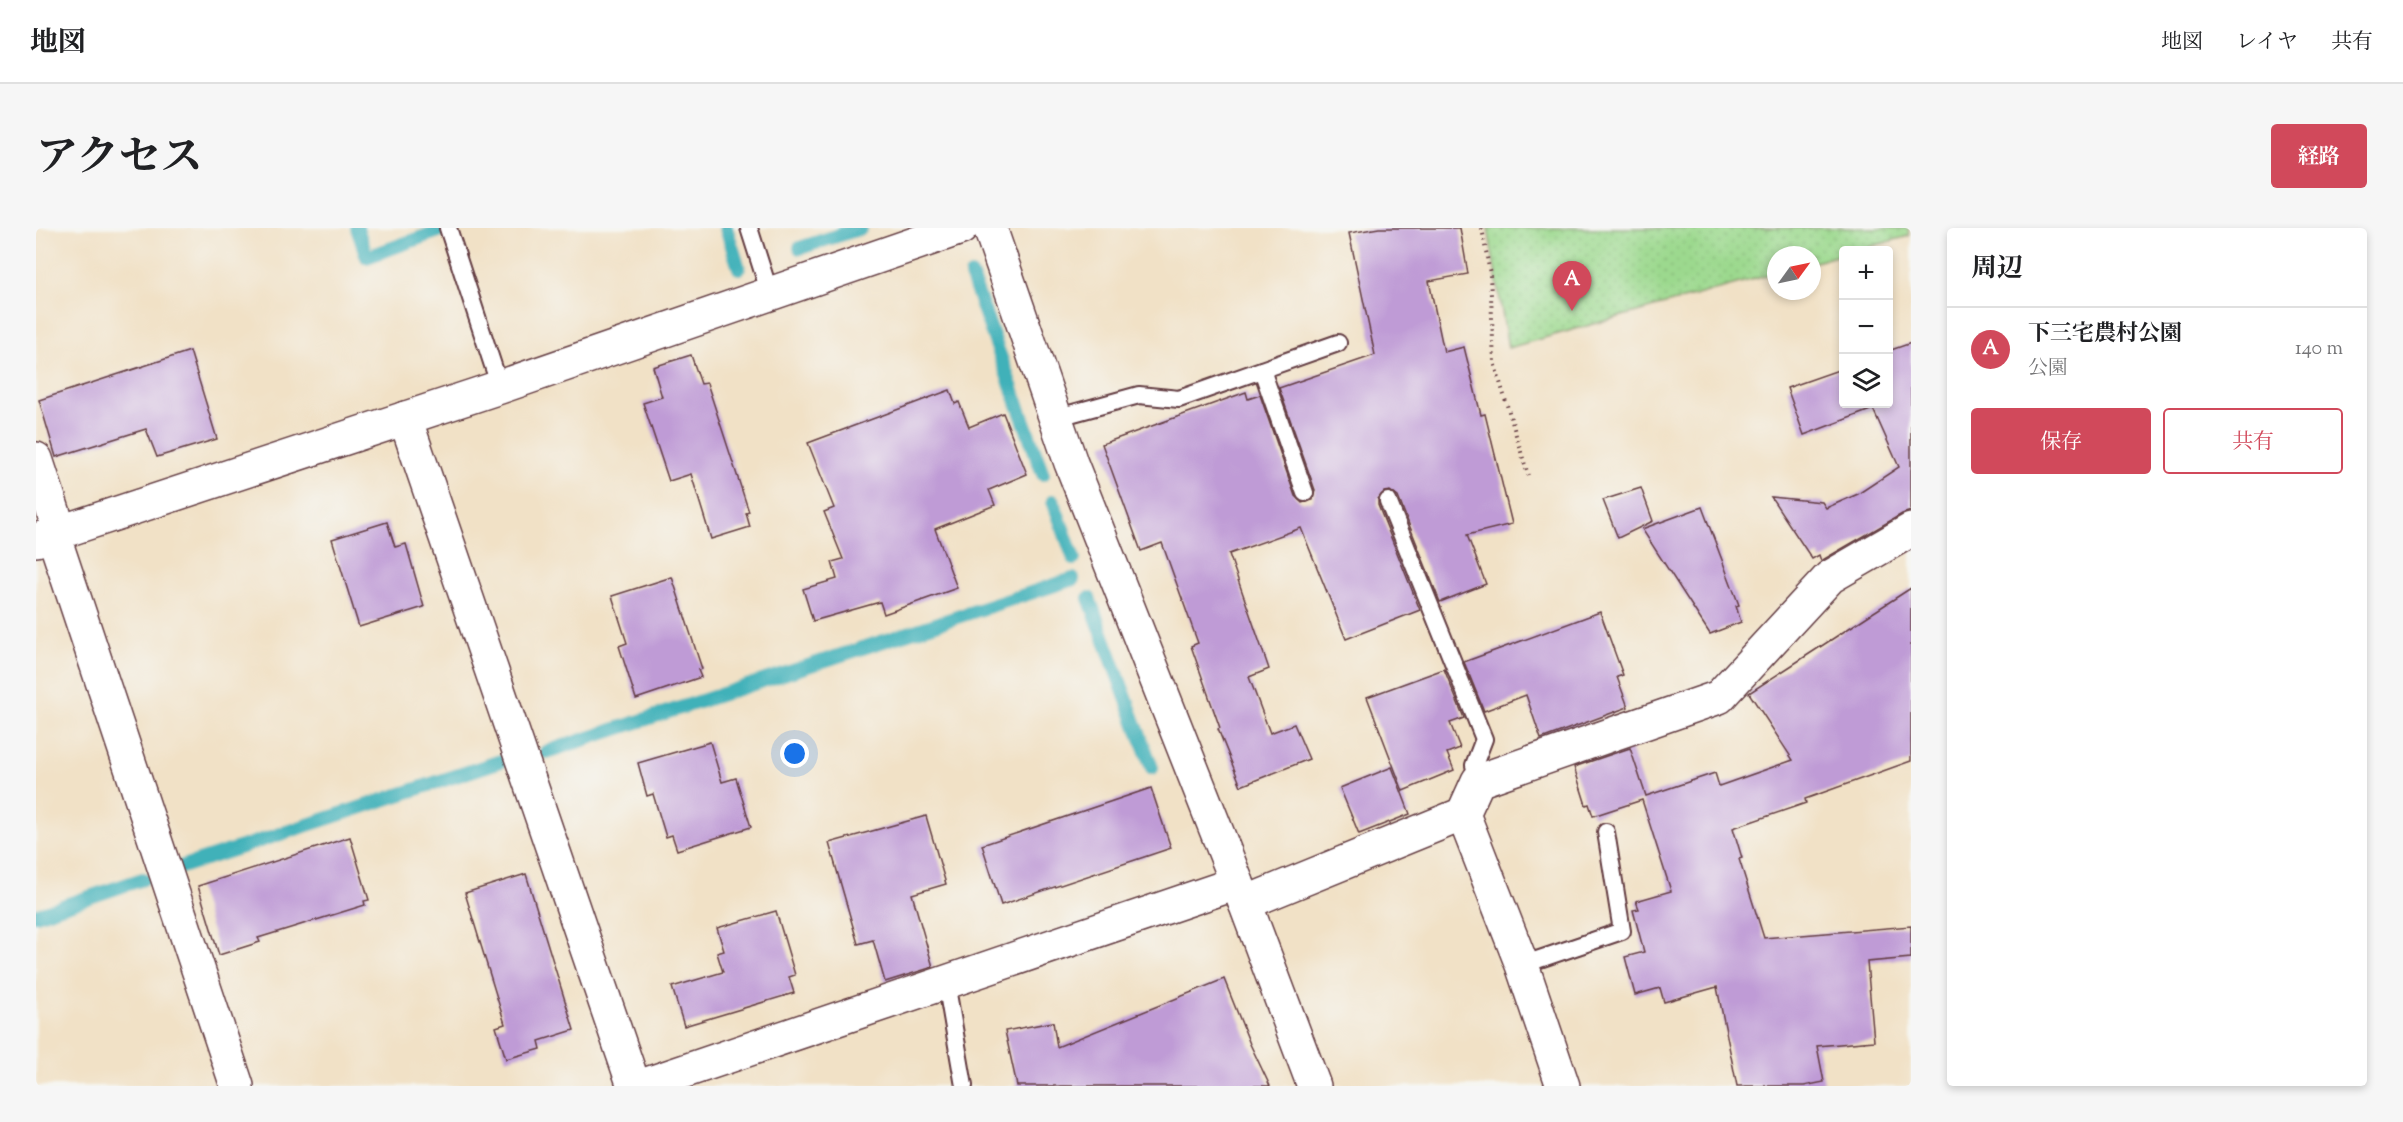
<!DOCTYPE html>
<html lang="ja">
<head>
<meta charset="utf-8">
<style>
	body { margin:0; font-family:"Sorts Mill Goudy","Noto Serif JP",serif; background:#f6f6f6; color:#202124 }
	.controls { position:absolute; right:18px; top:18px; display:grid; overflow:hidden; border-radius:6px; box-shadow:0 3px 9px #0003 }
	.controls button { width:54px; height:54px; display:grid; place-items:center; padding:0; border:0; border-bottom:2px solid #e0e0e0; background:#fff; color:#202124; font:30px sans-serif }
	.compass { position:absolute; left:1731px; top:18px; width:54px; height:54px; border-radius:50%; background:#fff; box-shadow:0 3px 9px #0003; rotate:57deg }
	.you { position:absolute; left:759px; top:526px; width:21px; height:21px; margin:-15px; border:4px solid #fff; border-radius:50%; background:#1a73e8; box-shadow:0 0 0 9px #1a73e833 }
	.badge { display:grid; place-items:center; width:39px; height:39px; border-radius:50%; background:#d1495b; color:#fff; font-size:20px; font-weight:700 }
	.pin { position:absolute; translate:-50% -50px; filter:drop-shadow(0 2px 3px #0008) }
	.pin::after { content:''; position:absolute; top:32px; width:21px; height:18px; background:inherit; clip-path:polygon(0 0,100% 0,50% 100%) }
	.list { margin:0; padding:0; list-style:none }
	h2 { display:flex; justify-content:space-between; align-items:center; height:78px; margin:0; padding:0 24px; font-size:26px }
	h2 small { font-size:20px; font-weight:400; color:#757577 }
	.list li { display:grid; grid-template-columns:39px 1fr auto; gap:18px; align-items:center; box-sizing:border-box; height:84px; padding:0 24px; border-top:2px solid #e0e0e0 }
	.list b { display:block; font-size:22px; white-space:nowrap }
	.list p { margin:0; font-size:20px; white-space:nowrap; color:#757577 }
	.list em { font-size:20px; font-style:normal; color:#757577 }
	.actions { display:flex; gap:12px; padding:18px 24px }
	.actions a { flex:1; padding:14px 0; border:2px solid #d1495b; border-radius:6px; text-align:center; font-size:21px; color:#d1495b }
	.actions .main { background:#d1495b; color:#fff }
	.icon { flex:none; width:33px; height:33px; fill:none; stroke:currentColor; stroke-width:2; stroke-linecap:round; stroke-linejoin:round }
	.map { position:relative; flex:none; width:1875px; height:858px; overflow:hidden; border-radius:6px }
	header { display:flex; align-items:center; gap:36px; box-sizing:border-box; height:84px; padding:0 30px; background:#fff; border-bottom:2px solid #e0e0e0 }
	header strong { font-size:28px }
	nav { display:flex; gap:33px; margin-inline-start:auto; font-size:21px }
	.intro { display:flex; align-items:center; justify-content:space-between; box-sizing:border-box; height:144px; padding:0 36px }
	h1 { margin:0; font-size:42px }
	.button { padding:15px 27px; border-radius:6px; background:#d1495b; color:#fff; font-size:21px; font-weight:700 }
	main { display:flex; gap:36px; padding:0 36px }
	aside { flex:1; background:#fff; border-radius:6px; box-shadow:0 3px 9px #0003 }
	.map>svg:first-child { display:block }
	.park { fill:url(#park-dots); stroke:#737c5c; stroke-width:1.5 }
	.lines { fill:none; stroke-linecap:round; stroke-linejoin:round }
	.stream { stroke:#41b1b9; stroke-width:14 }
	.building { fill:#bf9bd6 }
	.service-casing { stroke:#633c42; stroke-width:20 }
	.minor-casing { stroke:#633c42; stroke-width:36 }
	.tertiary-casing { stroke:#633c42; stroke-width:36 }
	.path { stroke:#633c42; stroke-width:4; stroke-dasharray:1.5 4.5; stroke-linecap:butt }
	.service { stroke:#fff; stroke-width:16 }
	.minor { stroke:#fff; stroke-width:33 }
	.tertiary { stroke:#fff; stroke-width:33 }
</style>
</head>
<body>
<header>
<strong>地図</strong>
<nav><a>地図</a><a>レイヤ</a><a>共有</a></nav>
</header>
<div class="intro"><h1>アクセス</h1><a class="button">経路</a></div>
<main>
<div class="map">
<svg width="1875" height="858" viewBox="0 0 1875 858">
	<defs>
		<pattern id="park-dots" width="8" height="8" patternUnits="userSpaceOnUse" patternTransform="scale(1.5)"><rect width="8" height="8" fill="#9cd98e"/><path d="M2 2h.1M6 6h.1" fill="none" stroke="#88ba7b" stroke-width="1.8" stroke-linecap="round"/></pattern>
	</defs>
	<rect width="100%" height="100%" fill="#f6f6f2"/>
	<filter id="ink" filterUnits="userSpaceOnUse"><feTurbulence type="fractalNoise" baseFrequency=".0167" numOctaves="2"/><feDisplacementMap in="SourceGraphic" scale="12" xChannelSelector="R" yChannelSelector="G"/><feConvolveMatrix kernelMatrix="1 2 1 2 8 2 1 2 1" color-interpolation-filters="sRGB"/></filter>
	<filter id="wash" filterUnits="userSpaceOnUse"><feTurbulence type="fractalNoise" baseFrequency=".008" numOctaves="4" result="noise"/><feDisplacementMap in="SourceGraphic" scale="24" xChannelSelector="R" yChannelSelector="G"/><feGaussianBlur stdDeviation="1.35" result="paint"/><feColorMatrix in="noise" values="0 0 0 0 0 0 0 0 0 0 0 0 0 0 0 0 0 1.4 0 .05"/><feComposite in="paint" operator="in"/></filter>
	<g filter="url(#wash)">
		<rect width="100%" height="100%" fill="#f1e1c6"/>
		<path class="park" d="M 1452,0 L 1872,0 L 1873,8 L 1822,22 L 1808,22 L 1807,26 L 1776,35 L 1776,27 L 1740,27 L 1740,45 L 1472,120 Z"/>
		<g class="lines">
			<g class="stream">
				<path d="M 321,0 L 331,29 L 403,3"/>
				<path d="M 690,0 L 703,40"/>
				<path d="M 764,20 L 825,0"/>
				<path d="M 935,47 L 1007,246"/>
				<path d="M 1017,273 L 1038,331"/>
				<path d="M 1053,370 L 1116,540"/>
				<path d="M 510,524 L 1037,351"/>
				<path d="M 142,640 L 465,533"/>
				<path d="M 0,687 L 107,651"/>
			</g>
		</g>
		<g id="blocks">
			<g class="building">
				<path d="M 1343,0 L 1424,0 L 1432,46 L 1393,53 L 1408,124 L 1428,119 L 1445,187 L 1449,186 L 1476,296 L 1431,307 L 1450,356 L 1404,374 L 1362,269 L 1354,263 L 1348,264 L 1342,271 L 1342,277 L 1384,382 L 1310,411 L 1265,300 L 1193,326 L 1233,441 L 1213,449 L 1234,505 L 1258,496 L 1273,531 L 1205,558 L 1182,501 L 1184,500 L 1155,418 L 1162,415 L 1126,315 L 1105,323 L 1066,216 L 1210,164 L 1212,171 L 1224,167 L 1259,268 L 1266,275 L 1277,272 L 1279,262 L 1243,160 L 1339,127 L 1313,5 Z"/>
				<path d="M 1875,115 L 1875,283 L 1866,286 L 1785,333 L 1783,327 L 1776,331 L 1735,269 L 1786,274 L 1790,280 L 1822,266 L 1863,239 L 1837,181 L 1768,207 L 1751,160 L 1808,140 L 1808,176 L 1852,176 L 1852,123 Z"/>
				<path d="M 154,123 L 181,211 L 121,229 L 110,201 L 20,229 L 3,172 Z"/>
				<path d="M 655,127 L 665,156 L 671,155 L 713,284 L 710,285 L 714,299 L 675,311 L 655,246 L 633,253 L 607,175 L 626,169 L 617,139 Z"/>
				<path d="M 914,162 L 919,176 L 923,174 L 933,199 L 967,185 L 991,246 L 953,262 L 959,277 L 899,301 L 921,360 L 848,386 L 844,374 L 777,393 L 767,361 L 801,351 L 796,334 L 807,331 L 788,284 L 798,280 L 772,215 Z"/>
				<path d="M 1605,260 L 1617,293 L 1582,310 L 1567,272 Z"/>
				<path d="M 1666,279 L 1703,377 L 1700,378 L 1705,394 L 1674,406 L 1606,301 Z"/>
				<path d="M 351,294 L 359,319 L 370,316 L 388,379 L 323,399 L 296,311 Z"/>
				<path d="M 636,349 L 666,441 L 662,442 L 665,449 L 600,471 L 583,418 L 591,415 L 576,368 Z"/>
				<path d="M 1875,360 L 1875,533 L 1769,571 L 1770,575 L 1697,600 L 1706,630 L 1703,631 L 1728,710 L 1875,698 L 1875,730 L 1831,734 L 1838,813 L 1781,818 L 1788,854 L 1768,858 L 1701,858 L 1681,759 L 1628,774 L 1624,760 L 1599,767 L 1589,729 L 1608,724 L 1597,682 L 1603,681 L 1600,673 L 1635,663 L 1606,572 L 1557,588 L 1553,576 L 1550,577 L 1538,539 L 1594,520 L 1610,568 L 1679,545 L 1683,558 L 1757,532 L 1713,465 Z"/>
				<path d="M 1564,384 L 1587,447 L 1581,449 L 1592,479 L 1505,511 L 1490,467 L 1448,483 L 1428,434 Z"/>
				<path d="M 1408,441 L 1428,490 L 1414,495 L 1424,520 L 1411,525 L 1418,542 L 1367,563 L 1331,469 Z"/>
				<path d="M 674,514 L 686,554 L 700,550 L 715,599 L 641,622 L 636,607 L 630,609 L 617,566 L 611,568 L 602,535 Z"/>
				<path d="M 1356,539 L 1374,586 L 1323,606 L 1304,560 Z"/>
				<path d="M 1115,560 L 1135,620 L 965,677 L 946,617 Z"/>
				<path d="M 890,588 L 910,656 L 876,666 L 897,739 L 849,754 L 837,712 L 822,716 L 793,615 Z"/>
				<path d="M 314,609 L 333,672 L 328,673 L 329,677 L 222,710 L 224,714 L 183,727 L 162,658 Z"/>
				<path d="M 490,646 L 538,802 L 503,813 L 505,821 L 470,831 L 460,799 L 469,796 L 429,665 Z"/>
				<path d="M 740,683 L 759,747 L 753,749 L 758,765 L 648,798 L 636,759 L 687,744 L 681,725 L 688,723 L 681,700 Z"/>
				<path d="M 1188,751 L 1214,816 L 1234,858 L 981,858 L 969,803 L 1017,794 L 1021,819 Z"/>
			</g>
		</g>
	</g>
	<g filter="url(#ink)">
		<use href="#blocks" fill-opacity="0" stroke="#633c42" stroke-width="1.5"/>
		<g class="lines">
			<defs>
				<g id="service">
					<path d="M 412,0 L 464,159"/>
					<path d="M 713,0 L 734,66"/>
					<path d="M 1226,142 L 1269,265"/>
					<path d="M 1019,190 L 1103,167 L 1143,171 L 1302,115"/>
					<path d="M 1352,273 L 1448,511 L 1438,537 L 1442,553"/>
					<path d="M 1486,737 L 1586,703 L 1570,604"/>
					<path d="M 910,754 L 928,858"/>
				</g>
				<g id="minor">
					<path d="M 369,190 L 598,858"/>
					<path d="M 0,231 L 24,304"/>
					<path d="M 17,306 L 201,858"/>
					<path d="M 1427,586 L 1486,737 L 1527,858"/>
					<path d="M 1209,675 L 1427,586 L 1442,553 L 1683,469 L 1794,349 L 1875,302"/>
					<path d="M 605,858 L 1201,655"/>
				</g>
				<g id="tertiary">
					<path d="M 954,0 L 1035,235 L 1209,675 L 1278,858"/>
					<path d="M 0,312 L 464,159 L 925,0"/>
				</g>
			</defs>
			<use href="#service" class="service-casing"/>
			<use href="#minor" class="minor-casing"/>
			<use href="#tertiary" class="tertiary-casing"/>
			<path class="path" d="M 1446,0 L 1454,46 L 1458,134 L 1492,247"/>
			<use href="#service" class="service"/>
			<use href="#minor" class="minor"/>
			<use href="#tertiary" class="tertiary"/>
		</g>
	</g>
</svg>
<div class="controls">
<button>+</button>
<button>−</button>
<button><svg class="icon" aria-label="layers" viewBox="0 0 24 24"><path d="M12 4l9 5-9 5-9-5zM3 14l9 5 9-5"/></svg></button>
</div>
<svg class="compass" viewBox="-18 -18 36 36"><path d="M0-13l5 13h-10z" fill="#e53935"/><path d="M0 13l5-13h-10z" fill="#757577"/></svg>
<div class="you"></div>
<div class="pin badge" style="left:1536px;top:83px">A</div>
</div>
<aside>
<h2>周辺<small></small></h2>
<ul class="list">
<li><span class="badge">A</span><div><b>下三宅農村公園</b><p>公園</p></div><em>140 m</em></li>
</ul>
<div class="actions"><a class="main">保存</a><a>共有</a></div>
</aside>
</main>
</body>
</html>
